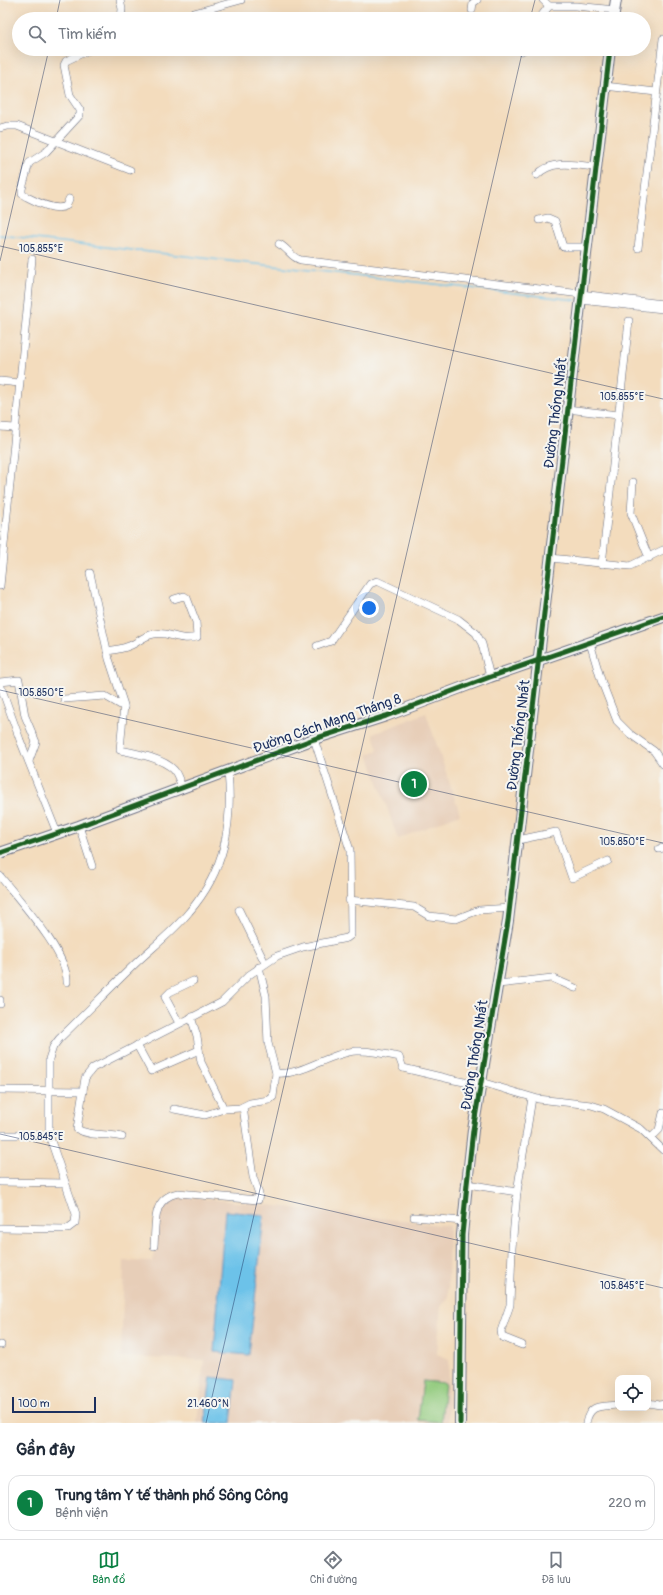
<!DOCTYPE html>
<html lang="vi">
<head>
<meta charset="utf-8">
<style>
	body { margin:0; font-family:Pangolin,sans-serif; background:#f6f6f7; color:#1f2937 }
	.controls { position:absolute; right:12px; bottom:12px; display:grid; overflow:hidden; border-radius:8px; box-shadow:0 4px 16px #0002 }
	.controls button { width:36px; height:36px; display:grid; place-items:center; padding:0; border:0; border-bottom:1px solid #e0e1e3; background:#fff; color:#1f2937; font:20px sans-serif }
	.scale { position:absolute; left:12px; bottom:10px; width:84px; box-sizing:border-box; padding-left:4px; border:2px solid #1b2f5e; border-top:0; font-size:11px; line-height:14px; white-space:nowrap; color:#1b2f5e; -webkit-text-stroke:3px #f6f6f2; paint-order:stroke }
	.you { position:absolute; left:369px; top:608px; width:14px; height:14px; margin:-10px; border:3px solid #fff; border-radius:50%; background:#1a73e8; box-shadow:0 0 0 6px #1a73e833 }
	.badge { display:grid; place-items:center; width:26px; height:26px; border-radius:50%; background:#0b8043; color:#fff; font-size:13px; font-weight:700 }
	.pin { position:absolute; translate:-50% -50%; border:2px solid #fff; box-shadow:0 1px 4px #0006 }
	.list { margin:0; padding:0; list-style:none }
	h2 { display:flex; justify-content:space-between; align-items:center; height:52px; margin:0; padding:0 16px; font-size:17px }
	h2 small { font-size:13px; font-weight:400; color:#747a83 }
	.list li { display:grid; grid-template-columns:26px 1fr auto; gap:12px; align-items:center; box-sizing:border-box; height:56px; margin:0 8px 8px; padding:0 8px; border:1px solid #e0e1e3; border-radius:12px }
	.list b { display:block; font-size:15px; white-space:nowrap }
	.list p { margin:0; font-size:13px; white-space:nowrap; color:#747a83 }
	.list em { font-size:13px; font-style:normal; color:#747a83 }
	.icon { flex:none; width:22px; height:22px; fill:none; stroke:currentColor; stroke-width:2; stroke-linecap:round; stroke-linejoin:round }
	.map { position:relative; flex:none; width:663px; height:1423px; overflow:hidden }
	.search { position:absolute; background:#fff; box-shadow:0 4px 16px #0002; left:12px; right:12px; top:12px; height:44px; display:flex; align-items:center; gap:10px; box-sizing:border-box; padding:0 14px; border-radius:22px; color:#747a83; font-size:15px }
	.sheet { height:116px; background:#fff }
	nav { display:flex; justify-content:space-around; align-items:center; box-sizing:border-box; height:56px; border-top:1px solid #e0e1e3; background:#fff; font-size:11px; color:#747a83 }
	nav a { display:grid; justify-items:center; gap:2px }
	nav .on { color:#0b8043 }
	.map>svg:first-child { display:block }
	.built { fill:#e7ceb8 }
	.park { fill:#93cb7e; stroke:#577d6e }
	.water { fill:#6cc2e9; stroke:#4478a4 }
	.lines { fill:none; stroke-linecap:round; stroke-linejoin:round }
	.stream { stroke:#6cc2e9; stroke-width:1.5 }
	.street-casing { stroke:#676c7f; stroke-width:8 }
	.secondary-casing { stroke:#676c7f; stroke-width:12 }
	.street { stroke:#fff; stroke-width:7 }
	.secondary { stroke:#fff; stroke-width:10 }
	.cycleway-casing { stroke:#f6f6f2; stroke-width:8 }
	.cycleway { stroke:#1b5e20; stroke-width:5 }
	.ticks { fill:none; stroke:#1b2f5e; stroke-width:1; stroke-opacity:0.45 }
	.labels { text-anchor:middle; stroke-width:4; stroke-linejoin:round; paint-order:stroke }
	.street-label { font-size:14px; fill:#1b2f5e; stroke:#f6f6f2 }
	.ticks-label { font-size:10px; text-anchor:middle; fill:#1b2f5e; stroke:#f6f6f2; stroke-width:4; stroke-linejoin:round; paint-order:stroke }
</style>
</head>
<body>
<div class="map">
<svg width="663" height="1423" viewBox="0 0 663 1423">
	<rect width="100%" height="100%" fill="#f6f6f2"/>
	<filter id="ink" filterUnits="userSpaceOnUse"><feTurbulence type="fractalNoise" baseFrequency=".025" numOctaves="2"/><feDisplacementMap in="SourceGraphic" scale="8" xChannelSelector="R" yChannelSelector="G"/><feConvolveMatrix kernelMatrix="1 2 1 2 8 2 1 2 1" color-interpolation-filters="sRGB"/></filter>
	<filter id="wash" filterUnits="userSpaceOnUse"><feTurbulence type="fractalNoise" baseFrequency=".012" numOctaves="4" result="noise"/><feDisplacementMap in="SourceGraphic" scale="16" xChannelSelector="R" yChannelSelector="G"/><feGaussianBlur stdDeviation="0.9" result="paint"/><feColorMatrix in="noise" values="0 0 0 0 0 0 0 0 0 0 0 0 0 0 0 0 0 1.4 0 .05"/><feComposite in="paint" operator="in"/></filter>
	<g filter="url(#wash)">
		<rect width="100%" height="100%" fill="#f3dcbd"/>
		<g class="built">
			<path d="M 426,713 L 460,814 L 398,839 L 368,754 L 378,750 L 373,734 Z"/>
			<path d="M 175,1196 L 268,1205 L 449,1226 L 448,1298 L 441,1306 L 437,1354 L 449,1359 L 448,1423 L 197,1423 L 204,1360 L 121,1357 L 124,1261 L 153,1262 L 158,1210 L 162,1203 Z"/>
		</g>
		<path class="park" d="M 423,1381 L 445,1383 L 441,1422 L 418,1420 Z"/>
		<g class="water">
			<path d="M 225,1211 L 264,1215 L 249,1355 L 214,1352 Z"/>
			<path d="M 211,1377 L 236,1380 L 231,1423 L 205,1423 Z"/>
		</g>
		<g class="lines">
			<path class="stream" d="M 0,235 L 576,300"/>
		</g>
	</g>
	<g filter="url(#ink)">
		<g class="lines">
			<defs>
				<g id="street">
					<path d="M 120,0 L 122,9 L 121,19"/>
					<path d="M 543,0 L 549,6 L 576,6 L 615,10"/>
					<path d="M 472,10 L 473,3 L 477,0"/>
					<path d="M 172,19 L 241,0"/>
					<path d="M 539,19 L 549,6"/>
					<path d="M 485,49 L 492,49"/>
					<path d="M 522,51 L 525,49"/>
					<path d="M 605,86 L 656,92"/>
					<path d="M 0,128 L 7,126 L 17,126 L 130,170"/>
					<path d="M 537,175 C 552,159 575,165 596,167"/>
					<path d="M 69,199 L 66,206 C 55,212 35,201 25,196 L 22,194 L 22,189 L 29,163 L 46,152 L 80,115 L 80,110 L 70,95 L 64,65 L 66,61 L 91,49"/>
					<path d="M 539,220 L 548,218 L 555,221 L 563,247 L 586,247"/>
					<path d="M 279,244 C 288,248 291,258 301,260 L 663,304"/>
					<path d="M 638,248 L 663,39"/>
					<path d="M 580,300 L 663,309"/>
					<path d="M 0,381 L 19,383"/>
					<path d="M 567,409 L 618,415"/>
					<path d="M 0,427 L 15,428"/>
					<path d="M 633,482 L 631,513 L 649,558"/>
					<path d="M 550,558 L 630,566 L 663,550"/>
					<path d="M 602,564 L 629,321"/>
					<path d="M 90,573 L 109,659 L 124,705 L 120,750 C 135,753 163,758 174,770 C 178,775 180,782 182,788"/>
					<path d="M 0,586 L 32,259"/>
					<path d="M 590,643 L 601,680 L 617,721 L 630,734 L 654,751 L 663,764"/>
					<path d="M 317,646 L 331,641 L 370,584 L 377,581 L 458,619 L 476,633 L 482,644 L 490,677"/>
					<path d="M 107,651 C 114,650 122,649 129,646 C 138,643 142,636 154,634 C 170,631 178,642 197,637 L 196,622 L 187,598 L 184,596 L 174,599"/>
					<path d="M 0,682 L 19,680 L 25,716 L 36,742 L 29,761"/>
					<path d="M 0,684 L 20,740 L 57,833"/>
					<path d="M 64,699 L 105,696 L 124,707"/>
					<path d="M 79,826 L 92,866"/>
					<path d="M 518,840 L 556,832 L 572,878 L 608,861"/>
					<path d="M 659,849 L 663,848"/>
					<path d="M 0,876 C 18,899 68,953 67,982"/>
					<path d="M 349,900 L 414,907 L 429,916 L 456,919 L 479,910 L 510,908"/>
					<path d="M 239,910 L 265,963"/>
					<path d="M 498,984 L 552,978 L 575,988"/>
					<path d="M 0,1000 L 0,1004"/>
					<path d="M 191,1017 L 197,1036 L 201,1062 L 224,1109"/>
					<path d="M 179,1023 L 165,997 L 170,992 L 193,981"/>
					<path d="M 137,1045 L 151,1071 L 199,1050"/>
					<path d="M 276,1073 C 303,1076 328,1053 356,1051 C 370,1050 386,1054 399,1057 L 403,1068 L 454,1080 L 480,1085"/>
					<path d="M 481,1082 L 538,1099 L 591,1105 L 604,1109 L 641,1129 L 663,1150"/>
					<path d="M 0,1090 L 83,1091"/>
					<path d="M 174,1109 L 205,1115 L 224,1109 L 240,1108 L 250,1103 L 269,1100 L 273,1097 L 276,1073 L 268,1043 L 266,996 L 259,967"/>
					<path d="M 0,1135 L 49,1135"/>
					<path d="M 122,1137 C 108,1133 91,1137 77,1129 L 85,1078 L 93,1068 L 222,1002 L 249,975 L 277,956 L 303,947 L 347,938 L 351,935 L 350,850 L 314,739"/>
					<path d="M 651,1138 L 659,1130 L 663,1113"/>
					<path d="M 0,1182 L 65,1183"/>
					<path d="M 467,1184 L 517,1192"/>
					<path d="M 414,1217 L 463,1221"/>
					<path d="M 0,1228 L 67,1229 L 75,1223 L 76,1214 L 49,1135 L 49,1059 L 53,1047 L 59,1039 C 85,1014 110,988 136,963 C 154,946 174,931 189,912 C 225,871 233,824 228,771"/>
					<path d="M 154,1246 C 156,1225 151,1198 178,1193 L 258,1200 L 259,1194 L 253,1177 L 243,1107"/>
					<path d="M 0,1345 L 1,1345"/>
					<path d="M 522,1345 L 502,1337 L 501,1331 L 510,1305 L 512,1248 L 517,1192 L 532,1098"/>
					<path d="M 648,1403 L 660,1405 L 663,1404"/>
					<path d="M 586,1423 C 590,1403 601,1407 618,1405"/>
				</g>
				<g id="secondary">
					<path d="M 613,19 L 616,0"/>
					<path d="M 0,853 L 79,826 L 314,739 L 386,716 L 490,677 L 663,617"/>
					<path d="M 460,1423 L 462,1235 L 467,1184 L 473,1130 L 508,921 L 610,49"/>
				</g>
			</defs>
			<use href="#street" class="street-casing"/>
			<use href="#secondary" class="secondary-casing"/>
			<use href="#street" class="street"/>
			<use href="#secondary" class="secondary"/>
			<defs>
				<g id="cycleway">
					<path d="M 0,853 L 79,826 L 314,739 L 386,716 L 490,677 L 663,617"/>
					<path d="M 460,1423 L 462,1235 L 467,1184 L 473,1130 L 508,921 L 610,49"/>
				</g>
			</defs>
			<use href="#cycleway" class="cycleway-casing"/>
			<use href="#cycleway" class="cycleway"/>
		</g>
	</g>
	<path class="ticks" d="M 56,19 L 60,0M 530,19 L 535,0M 0,246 L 663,399M 0,261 L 49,49M 0,690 L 663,843M 0,1134 L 663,1288M 206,1423 L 523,49"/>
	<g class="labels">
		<g class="street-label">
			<text transform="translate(555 413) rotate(-83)" y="5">Đường Thống Nhất</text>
			<text transform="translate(327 723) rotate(-19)" y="5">Đường Cách Mạng Tháng 8</text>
			<text transform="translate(518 735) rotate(-83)" y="5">Đường Thống Nhất</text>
			<text transform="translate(474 1055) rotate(-81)" y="5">Đường Thống Nhất</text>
		</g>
	</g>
	<g class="ticks-label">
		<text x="41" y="252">105.855°E</text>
		<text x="622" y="400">105.855°E</text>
		<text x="41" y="696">105.850°E</text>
		<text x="622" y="845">105.850°E</text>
		<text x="41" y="1140">105.845°E</text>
		<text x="622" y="1289">105.845°E</text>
		<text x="208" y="1407">21.460°N</text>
	</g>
</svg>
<div class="controls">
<button><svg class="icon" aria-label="locate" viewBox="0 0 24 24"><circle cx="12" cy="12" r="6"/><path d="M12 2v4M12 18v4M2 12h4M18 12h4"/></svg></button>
</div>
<div class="scale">100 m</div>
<div class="you"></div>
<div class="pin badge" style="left:414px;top:784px">1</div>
<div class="search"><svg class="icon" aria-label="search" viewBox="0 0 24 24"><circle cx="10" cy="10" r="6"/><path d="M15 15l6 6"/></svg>Tìm kiếm</div>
</div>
<section class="sheet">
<h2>Gần đây<small></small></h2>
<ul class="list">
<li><span class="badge">1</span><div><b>Trung tâm Y tế thành phố Sông Công</b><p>Bệnh viện</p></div><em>220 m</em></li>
</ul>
</section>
<nav>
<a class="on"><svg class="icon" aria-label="map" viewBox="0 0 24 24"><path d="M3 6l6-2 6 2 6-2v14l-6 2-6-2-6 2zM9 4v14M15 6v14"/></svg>Bản đồ</a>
<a><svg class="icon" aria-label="directions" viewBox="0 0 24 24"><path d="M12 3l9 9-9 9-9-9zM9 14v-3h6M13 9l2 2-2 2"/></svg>Chỉ đường</a>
<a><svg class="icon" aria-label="saved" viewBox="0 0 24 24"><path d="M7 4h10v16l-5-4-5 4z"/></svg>Đã lưu</a>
</nav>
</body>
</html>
